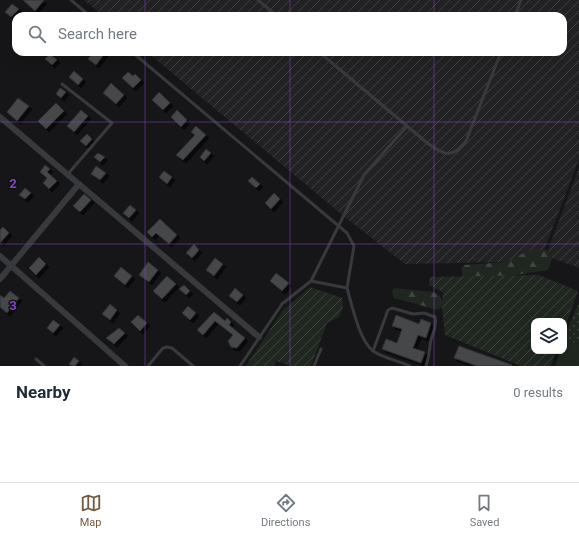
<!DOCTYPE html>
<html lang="en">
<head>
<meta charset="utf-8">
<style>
	body { margin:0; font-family:Roboto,sans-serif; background:#f6f6f7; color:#1f2937 }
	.controls { position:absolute; right:12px; bottom:12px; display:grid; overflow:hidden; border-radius:8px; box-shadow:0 4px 16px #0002 }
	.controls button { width:36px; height:36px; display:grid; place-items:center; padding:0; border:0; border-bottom:1px solid #e0e1e3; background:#fff; color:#1f2937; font:20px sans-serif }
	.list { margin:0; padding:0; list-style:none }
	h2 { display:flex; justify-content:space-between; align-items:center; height:52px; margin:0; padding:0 16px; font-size:17px }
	h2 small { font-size:13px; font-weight:400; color:#747a83 }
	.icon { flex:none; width:22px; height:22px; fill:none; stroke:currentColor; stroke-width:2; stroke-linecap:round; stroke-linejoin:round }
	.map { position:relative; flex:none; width:579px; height:366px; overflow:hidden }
	.search { position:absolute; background:#fff; box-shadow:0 4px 16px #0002; left:12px; right:12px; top:12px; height:44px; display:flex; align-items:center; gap:10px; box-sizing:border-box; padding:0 14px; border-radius:12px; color:#747a83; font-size:15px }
	.sheet { height:116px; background:#fff }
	nav { display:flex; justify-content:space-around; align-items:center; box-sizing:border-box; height:56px; border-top:1px solid #e0e1e3; background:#fff; font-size:11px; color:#747a83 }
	nav a { display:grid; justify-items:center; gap:2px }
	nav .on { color:#755b3e }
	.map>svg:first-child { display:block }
	.industrial { fill:url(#industrial-furrows) }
	.grass { fill:url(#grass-dots) }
	.forest { fill:url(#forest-firs) }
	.garden { fill:url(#garden-furrows) }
	.pitch { fill:#202721 }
	.building { fill:#45464a; stroke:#303133; filter:url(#shadow) }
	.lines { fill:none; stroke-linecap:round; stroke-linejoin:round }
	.service { stroke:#37393c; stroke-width:3 }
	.minor { stroke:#37393c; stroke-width:6 }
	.grid { fill:none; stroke:#8446bd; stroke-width:1; stroke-opacity:0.55 }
	.grid-label { font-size:13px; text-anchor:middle; font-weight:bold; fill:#8446bd; stroke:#111113; stroke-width:3; stroke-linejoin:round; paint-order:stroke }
</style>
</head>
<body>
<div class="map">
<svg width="579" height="366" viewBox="0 0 579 366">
	<defs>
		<pattern id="industrial-furrows" width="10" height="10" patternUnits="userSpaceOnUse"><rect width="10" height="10" fill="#222224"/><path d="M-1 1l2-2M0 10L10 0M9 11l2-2" fill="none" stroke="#3f4042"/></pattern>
		<pattern id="grass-dots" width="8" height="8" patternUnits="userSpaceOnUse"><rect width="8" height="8" fill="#202721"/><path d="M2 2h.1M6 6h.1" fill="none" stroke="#3e443f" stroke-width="1.8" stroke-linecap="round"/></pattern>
		<pattern id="forest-firs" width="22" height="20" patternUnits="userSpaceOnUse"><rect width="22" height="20" fill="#202721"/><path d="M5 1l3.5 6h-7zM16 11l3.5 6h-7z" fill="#3e443f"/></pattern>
		<pattern id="garden-furrows" width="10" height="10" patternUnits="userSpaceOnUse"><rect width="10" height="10" fill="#202721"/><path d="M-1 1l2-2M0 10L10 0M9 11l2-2" fill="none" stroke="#3e443f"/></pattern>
		<filter id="shadow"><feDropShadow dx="3" dy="3" stdDeviation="0" flood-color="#0009"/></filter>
	</defs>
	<rect width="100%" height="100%" fill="#161618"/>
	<g class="industrial">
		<path d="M 84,0 L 579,0 L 579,159 L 540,261 L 405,264 L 341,214 L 147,52 L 563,52 L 563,16 L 103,16 Z"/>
		<path d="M 579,168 L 579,268 L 552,258 L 548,250 Z"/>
	</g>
	<path class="grass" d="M 579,303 L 579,344 L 572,343 L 564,346 L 564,336 Z"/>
	<g class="forest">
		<path d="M 532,249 L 548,250 L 552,258 L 548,270 L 468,282 L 463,277 L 461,268 L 464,265 L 506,262 Z"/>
		<path d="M 394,288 L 433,292 L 439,295 L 443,301 L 442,306 L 438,310 L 394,298 L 392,292 Z"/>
	</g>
	<g class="garden">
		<path d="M 539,275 L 578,291 L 564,330 L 564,321 L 534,321 L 534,351 L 556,351 L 551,366 L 521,366 L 445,335 L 442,308 L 443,292 L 429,285 L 430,277 Z"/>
		<path d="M 310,287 L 342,298 L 343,307 L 339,317 L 327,323 L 311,366 L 291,366 L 276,361 L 274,366 L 246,366 L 283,310 Z"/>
	</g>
	<path class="pitch" d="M 572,342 L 579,344 L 579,366 L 555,366 L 560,351 L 564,351 L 564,346 Z"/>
	<g class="building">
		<path d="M 23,0 L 44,0 L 35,11 Z"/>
		<path d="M 12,4 L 19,9 L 11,17 L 5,12 Z"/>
		<path d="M 94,52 L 106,52 L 96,65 L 88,59 Z"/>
		<path d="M 50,54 L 57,60 L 52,65 L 45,59 Z"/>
		<path d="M 74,71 L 83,79 L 78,85 L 69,77 Z"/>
		<path d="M 128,72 L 133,76 L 135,74 L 141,80 L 133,88 L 122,78 Z"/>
		<path d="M 111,83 L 124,95 L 116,104 L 103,93 Z"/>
		<path d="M 60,88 L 66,92 L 61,98 L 56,94 Z"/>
		<path d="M 159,92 L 170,103 L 163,110 L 152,100 Z"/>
		<path d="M 18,98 L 29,106 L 17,121 L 7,112 Z"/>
		<path d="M 56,103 L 64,111 L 46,129 L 38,121 Z"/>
		<path d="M 81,110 L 88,116 L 74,132 L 67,126 Z"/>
		<path d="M 177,110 L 187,120 L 181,127 L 171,117 Z"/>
		<path d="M 196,126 L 206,135 L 183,160 L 176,155 L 195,135 L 191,132 Z"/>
		<path d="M 87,134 L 92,139 L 86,146 L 80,141 Z"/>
		<path d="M 206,149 L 211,153 L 204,161 L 200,157 Z"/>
		<path d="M 98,153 L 105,157 L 100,162 L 94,157 Z"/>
		<path d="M 45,165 L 50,169 L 47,172 L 57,181 L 49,189 L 43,183 L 47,178 L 40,172 Z"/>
		<path d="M 96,166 L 106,173 L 100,180 L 91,174 Z"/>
		<path d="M 164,171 L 172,177 L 167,184 L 159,177 Z"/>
		<path d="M 252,177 L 260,184 L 256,188 L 248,181 Z"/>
		<path d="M 25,188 L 31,193 L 25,199 L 19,195 Z"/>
		<path d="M 274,193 L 280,199 L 271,209 L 265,203 Z"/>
		<path d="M 84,194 L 91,200 L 80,212 L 73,206 Z"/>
		<path d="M 130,205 L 136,210 L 129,218 L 123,213 Z"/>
		<path d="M 160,219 L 177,235 L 169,244 L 156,233 L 152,237 L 147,232 Z"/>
		<path d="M 3,227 L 9,233 L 0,243 L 0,230 Z"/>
		<path d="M 194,244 L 199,250 L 192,258 L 186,253 Z"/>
		<path d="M 39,257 L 46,264 L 36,275 L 29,268 Z"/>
		<path d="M 215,258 L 223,264 L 214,276 L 206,270 Z"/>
		<path d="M 148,262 L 158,270 L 149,282 L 139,275 Z"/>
		<path d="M 121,267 L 132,276 L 125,285 L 114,276 Z"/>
		<path d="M 276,273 L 289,283 L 282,291 L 270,281 Z"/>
		<path d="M 167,276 L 176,284 L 162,299 L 153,291 Z"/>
		<path d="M 184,285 L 190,291 L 186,295 L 179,289 Z"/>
		<path d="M 235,288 L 243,295 L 237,302 L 229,296 Z"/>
		<path d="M 10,291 L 19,298 L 7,313 L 0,307 L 0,295 L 4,298 Z"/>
		<path d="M 110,304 L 117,310 L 110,320 L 102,314 Z"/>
		<path d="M 188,306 L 196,313 L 190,320 L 182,313 Z"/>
		<path d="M 214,312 L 225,321 L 227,318 L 231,322 L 229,325 L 245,338 L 237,348 L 231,347 L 228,341 L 233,335 L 215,321 L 203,335 L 197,330 Z"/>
		<path d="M 138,315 L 147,323 L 140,331 L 131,322 Z"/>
		<path d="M 396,315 L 419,324 L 421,319 L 431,323 L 426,338 L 418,335 L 413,348 L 425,352 L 421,363 L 382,349 L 386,339 L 397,343 L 402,329 L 392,326 Z"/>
		<path d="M 53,320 L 60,325 L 53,333 L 47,328 Z"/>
		<path d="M 119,328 L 125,333 L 114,344 L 106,338 Z"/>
		<path d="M 459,346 L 512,365 L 511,366 L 477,366 L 454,358 Z"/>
		<path d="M 74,357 L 79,361 L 75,366 L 72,366 L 69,364 Z"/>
	</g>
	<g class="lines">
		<g class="service">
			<path d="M 71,0 L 90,16"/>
			<path d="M 258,0 L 277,16"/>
			<path d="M 515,16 L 521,0"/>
			<path d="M 132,52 L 347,233 L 354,246 L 347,288"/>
			<path d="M 319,52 L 426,142 C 443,154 451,161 466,141 L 501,52"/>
			<path d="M 62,84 L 112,123 L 67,175"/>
			<path d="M 311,281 L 364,175 L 407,126"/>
			<path d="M 373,351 L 388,310 L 392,308 L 413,314 L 424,313 L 435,317 C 438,329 430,336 430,346 C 429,354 429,358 426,366"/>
			<path d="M 36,359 L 44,366"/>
			<path d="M 148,366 L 163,348 L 167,347 L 172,348 L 193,366"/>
			<path d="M 240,366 L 282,304 L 311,281 L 347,288 C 352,305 359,340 373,351 C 383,358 399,361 410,366"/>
			<path d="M 314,366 L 321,349"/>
		</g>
		<g class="minor">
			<path d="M 0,117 L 259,337"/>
			<path d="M 0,256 L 125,366"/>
			<path d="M 0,279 L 79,184"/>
		</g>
	</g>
	<path class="grid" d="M 145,0 L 145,16M 290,0 L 290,16M 434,0 L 434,16M 145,52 L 145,366M 290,52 L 290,366M 434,52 L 434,366M 0,122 L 579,122M 0,244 L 579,244"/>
	<g class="grid-label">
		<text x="13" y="188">2</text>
		<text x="13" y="310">3</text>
	</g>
</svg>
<div class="controls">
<button><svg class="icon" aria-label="layers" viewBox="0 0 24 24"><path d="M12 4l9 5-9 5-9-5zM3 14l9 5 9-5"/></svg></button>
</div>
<div class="search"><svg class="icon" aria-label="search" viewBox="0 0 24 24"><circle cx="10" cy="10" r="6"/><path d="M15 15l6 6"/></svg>Search here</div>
</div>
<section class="sheet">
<h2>Nearby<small>0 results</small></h2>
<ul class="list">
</ul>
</section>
<nav>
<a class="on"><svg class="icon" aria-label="map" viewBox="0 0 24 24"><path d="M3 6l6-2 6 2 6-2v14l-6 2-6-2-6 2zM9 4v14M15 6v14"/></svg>Map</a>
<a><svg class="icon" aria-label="directions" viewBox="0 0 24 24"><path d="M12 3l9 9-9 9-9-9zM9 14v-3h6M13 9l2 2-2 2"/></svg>Directions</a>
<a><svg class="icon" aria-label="saved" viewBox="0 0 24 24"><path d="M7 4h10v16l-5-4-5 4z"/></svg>Saved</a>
</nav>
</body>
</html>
